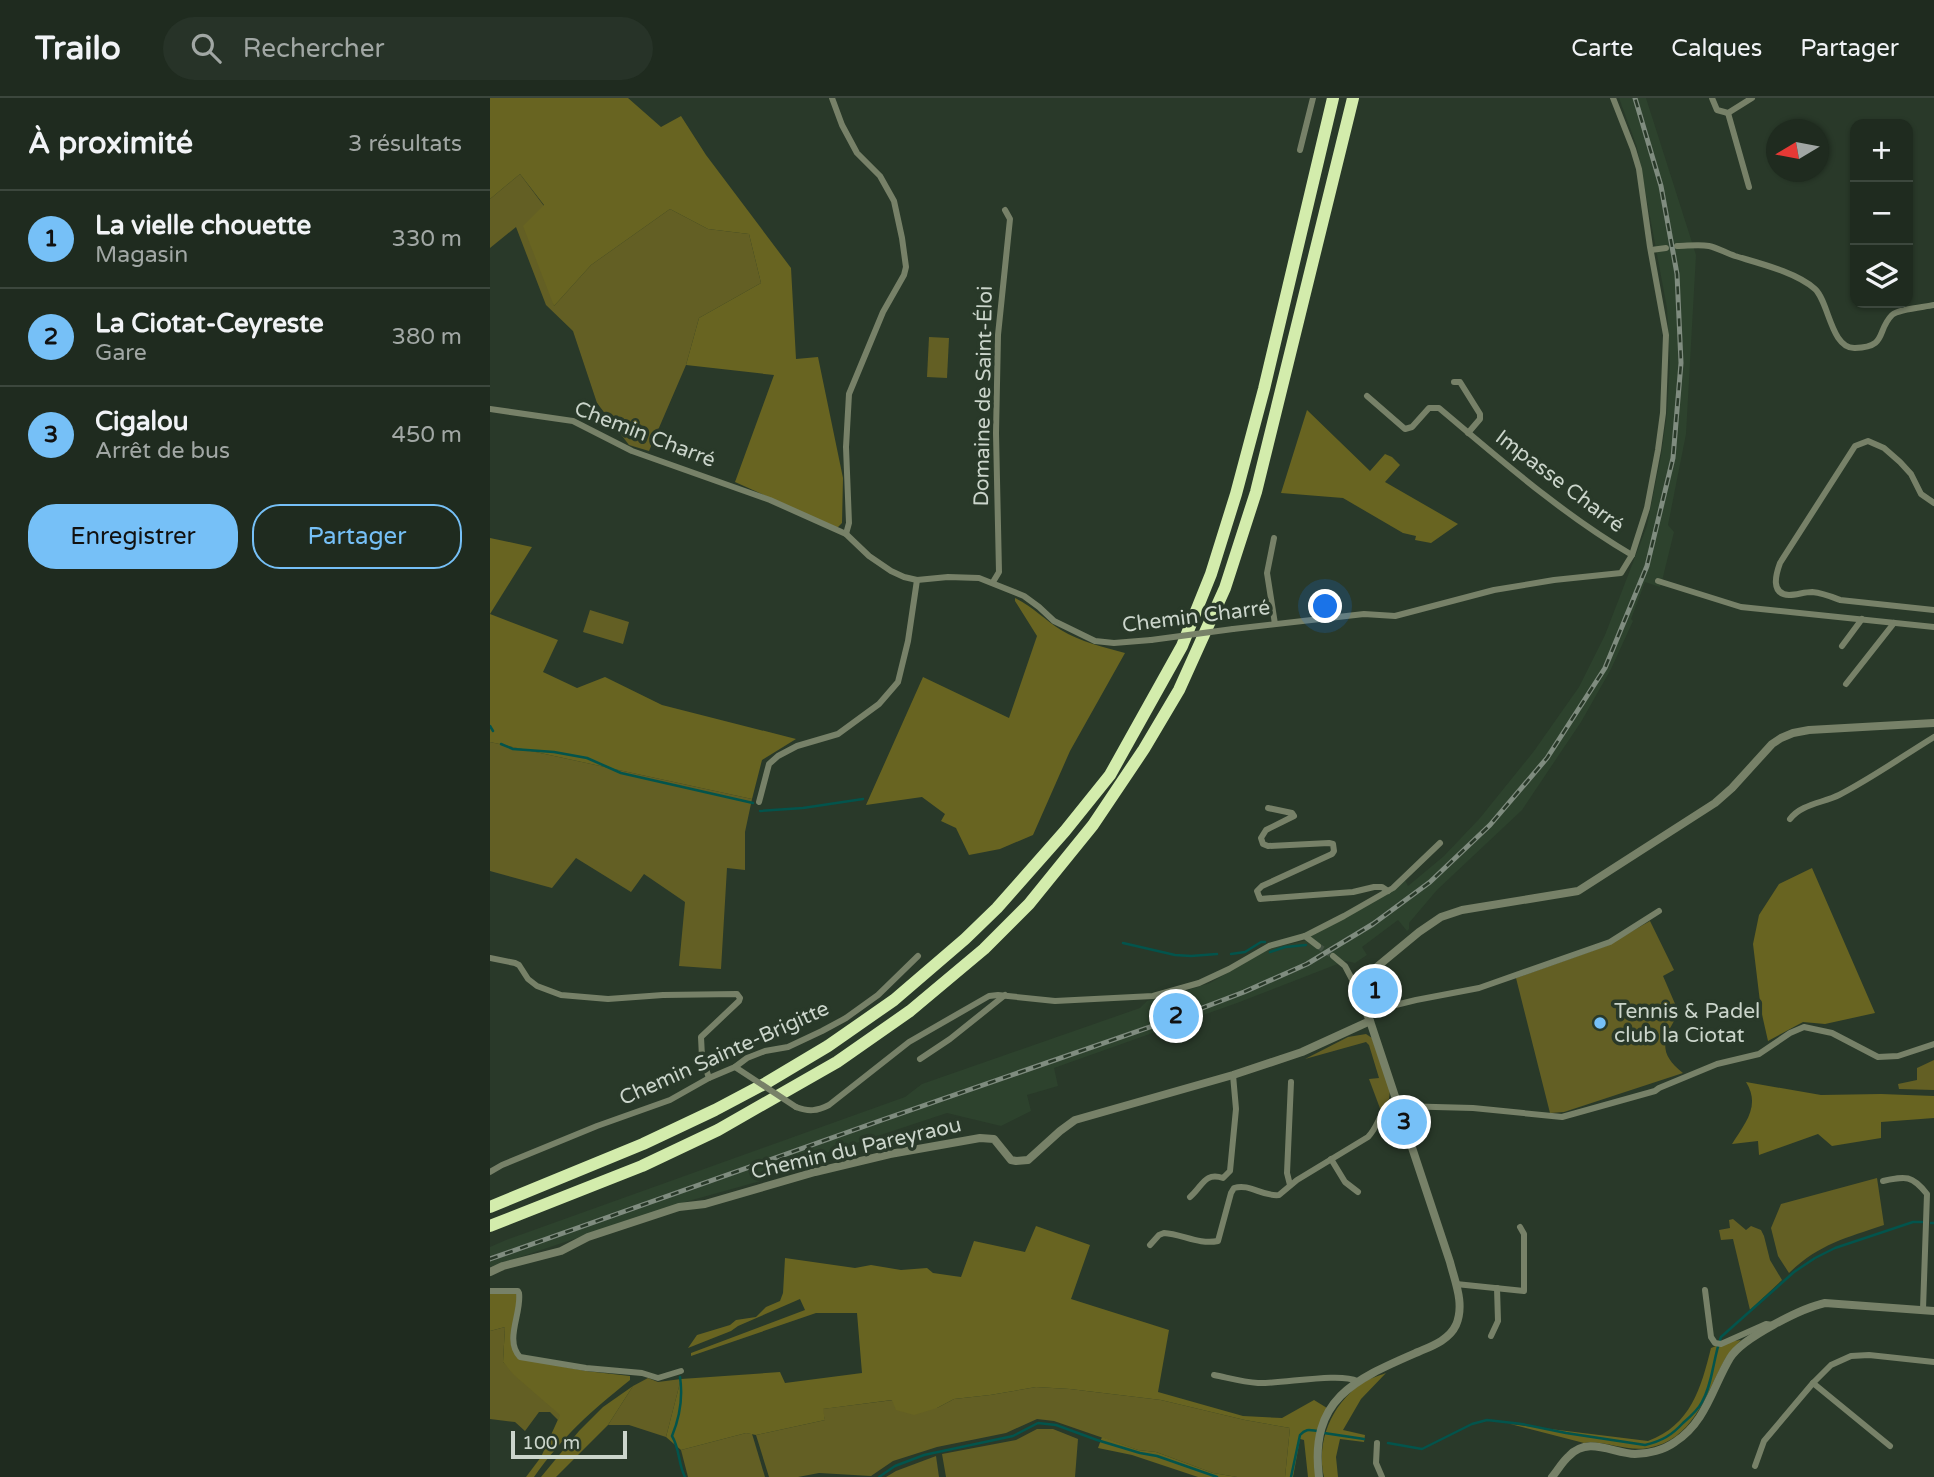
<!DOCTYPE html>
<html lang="fr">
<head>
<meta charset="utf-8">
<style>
	body { margin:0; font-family:"Varela Round",sans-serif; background:#273328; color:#f1f3f6 }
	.controls { position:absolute; right:21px; top:21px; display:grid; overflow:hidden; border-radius:14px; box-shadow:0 2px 5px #0004 }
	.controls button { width:63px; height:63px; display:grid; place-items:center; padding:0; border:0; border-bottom:2px solid #3c473d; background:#1f2b1f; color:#f1f3f6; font:35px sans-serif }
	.compass { position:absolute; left:1276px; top:21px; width:63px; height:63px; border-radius:50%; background:#1f2b1f; box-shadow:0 2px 5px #0004; rotate:260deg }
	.scale { position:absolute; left:21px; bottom:18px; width:116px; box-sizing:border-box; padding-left:7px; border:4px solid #cbd5cb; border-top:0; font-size:19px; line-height:24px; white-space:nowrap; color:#cbd5cb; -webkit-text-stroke:5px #293929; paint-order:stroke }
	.you { position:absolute; left:836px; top:509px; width:24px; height:24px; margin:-18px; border:5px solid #fff; border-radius:50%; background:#1a73e8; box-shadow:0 0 0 10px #1a73e833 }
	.badge { display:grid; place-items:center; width:46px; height:46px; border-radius:50%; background:#76c0f7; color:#111; font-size:23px; font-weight:700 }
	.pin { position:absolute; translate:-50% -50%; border:4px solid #fff; box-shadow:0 2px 7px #0006 }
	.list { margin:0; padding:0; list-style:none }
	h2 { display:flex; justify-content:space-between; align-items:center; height:91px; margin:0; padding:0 28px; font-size:30px }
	h2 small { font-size:23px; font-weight:400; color:#a1a7a4 }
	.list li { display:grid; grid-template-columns:46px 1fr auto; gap:21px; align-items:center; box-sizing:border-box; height:98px; padding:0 28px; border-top:2px solid #3c473d }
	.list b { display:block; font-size:26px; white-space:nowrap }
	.list p { margin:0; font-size:23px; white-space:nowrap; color:#a1a7a4 }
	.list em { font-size:23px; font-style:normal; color:#a1a7a4 }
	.actions { display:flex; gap:14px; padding:21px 28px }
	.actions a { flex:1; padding:16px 0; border:2px solid #76c0f7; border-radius:28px; text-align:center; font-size:24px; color:#76c0f7 }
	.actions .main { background:#76c0f7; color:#111 }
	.icon { flex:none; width:38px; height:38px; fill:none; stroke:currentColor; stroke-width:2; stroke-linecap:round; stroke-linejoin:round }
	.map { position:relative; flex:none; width:1444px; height:1379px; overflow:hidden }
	header { display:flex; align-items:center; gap:42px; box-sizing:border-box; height:98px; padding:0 35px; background:#1f2b1f; border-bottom:2px solid #3c473d }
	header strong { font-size:33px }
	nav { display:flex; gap:38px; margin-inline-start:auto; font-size:24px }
	.search { width:490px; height:63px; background:#273328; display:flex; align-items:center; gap:18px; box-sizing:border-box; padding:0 24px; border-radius:38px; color:#a1a7a4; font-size:26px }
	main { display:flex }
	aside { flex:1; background:#1f2b1f }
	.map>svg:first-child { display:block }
	.built { fill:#2d422d }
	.green { fill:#635f24 }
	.forest { fill:#686421 }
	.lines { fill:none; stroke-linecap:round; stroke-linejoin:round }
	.stream { stroke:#03544c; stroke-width:2.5 }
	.minor-tunnel { stroke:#415041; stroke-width:6; stroke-dasharray:6 3; stroke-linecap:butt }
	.minor { stroke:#778168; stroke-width:6 }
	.tertiary { stroke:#778168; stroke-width:8 }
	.motorway { stroke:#d3ecac; stroke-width:12 }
	.rail-casing { stroke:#7f8c7f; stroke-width:5 }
	.rail { stroke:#293929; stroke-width:2.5; stroke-dasharray:8; stroke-linecap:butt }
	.minor-bridge { stroke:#778168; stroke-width:6 }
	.poi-dot { fill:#76c0f7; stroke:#293929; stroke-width:2.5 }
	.labels { text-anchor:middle; stroke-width:7; stroke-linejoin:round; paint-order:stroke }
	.street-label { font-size:21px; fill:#cbd5cb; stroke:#293929 }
	.poi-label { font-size:21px; fill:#cbd5cb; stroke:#293929; text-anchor:start }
</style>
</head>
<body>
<header>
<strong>Trailo</strong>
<div class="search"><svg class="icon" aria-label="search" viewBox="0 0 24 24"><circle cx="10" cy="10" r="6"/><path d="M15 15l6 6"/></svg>Rechercher</div>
<nav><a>Carte</a><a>Calques</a><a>Partager</a></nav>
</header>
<main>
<aside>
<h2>À proximité<small>3 résultats</small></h2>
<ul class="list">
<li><span class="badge">1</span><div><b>La vielle chouette</b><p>Magasin</p></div><em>330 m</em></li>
<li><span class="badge">2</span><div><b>La Ciotat-Ceyreste</b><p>Gare</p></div><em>380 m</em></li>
<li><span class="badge">3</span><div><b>Cigalou</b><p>Arrêt de bus</p></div><em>450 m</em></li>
</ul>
<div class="actions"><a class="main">Enregistrer</a><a>Partager</a></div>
</aside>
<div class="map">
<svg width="1444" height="1379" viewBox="0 0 1444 1379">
	<rect width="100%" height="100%" fill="#293929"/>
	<path class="built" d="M 1129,0 L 1156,0 L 1206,157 L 1196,336 L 1178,427 L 1184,434 L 1173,479 L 1170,489 L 1155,484 L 1141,521 L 1143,523 L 1121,571 L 1091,624 L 1032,712 L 947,792 L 919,825 L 919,831 L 917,833 L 908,822 L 872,849 L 877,857 L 865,865 L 856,863 L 845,867 L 747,905 L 564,970 L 568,988 L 537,997 L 541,1013 L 511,1028 L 457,1015 L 276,1075 L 274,1082 L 195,1104 L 0,1169 L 0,1149 L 16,1142 L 415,999 L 432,986 L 650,910 L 657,903 L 698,892 L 720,885 L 780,850 L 814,843 L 915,782 L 918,788 L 954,758 L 990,720 L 1044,653 L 1089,589 L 1115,537 L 1157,428 L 1171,358 L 1177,316 L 1180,265 L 1177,210 L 1147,49 Z"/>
	<g class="green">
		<path d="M 30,76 L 54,108 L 64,208 L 101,167 L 180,111 L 218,131 L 259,136 L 271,185 L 209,220 L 196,267 L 159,353 L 139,347 L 107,305 L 83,233 L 56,207 L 26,129 L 0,150 L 0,101 Z"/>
		<path d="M 439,239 L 459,240 L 457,280 L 437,279 Z"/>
		<path d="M 100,512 L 139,524 L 133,546 L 93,534 Z"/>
		<path d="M 0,644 L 262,701 L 255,734 L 255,772 L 237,770 L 231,871 L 189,868 L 195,804 L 154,776 L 141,794 L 86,760 L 62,790 L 0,773 Z"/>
		<path d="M 1160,823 L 1184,872 L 1173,878 L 1189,915 C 1174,939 1166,954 1193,975 L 1074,1014 L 1060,1015 L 1026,880 L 1116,848 Z"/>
		<path d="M 876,936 L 882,940 L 900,993 L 899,1001 L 891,1013 L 879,981 L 889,980 L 879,947 L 876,944 L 815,961 L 858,939 Z"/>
		<path d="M 1444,962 L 1444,992 L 1409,991 L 1408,986 L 1427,982 L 1427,970 Z"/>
		<path d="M 1387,1080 L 1394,1127 C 1356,1140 1329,1146 1299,1175 L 1288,1158 L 1281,1130 L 1291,1106 Z"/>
		<path d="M 1243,1121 L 1256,1132 L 1261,1128 L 1271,1132 L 1274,1138 L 1280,1162 L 1292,1182 L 1260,1212 L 1243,1141 L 1231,1142 L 1229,1132 L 1240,1130 L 1239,1122 Z"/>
		<path d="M 15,1229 L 13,1264 L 71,1317 L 68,1322 L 60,1314 L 49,1314 L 35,1333 L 25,1324 L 0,1321 L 0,1233 Z"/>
		<path d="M 158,1280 L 168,1284 L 191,1281 L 176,1339 L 139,1327 L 118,1327 L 143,1288 Z"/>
		<path d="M 546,1289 L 580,1291 L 671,1302 L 755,1322 L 800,1330 L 795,1379 L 747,1379 L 723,1375 L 666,1354 L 648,1352 L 564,1323 L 547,1321 L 516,1335 L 447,1349 L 403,1363 L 381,1378 L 329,1375 L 308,1379 L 279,1379 L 266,1337 L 335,1322 L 332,1311 L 403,1302 L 447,1310 L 464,1301 L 500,1297 Z"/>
		<path d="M 547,1331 L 563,1331 L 588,1341 L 585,1379 L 456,1379 L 452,1356 L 526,1342 Z"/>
		<path d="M 256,1335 L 262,1336 L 263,1339 L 275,1379 L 198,1379 L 191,1352 Z"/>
		<path d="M 446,1358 L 449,1379 L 396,1379 L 406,1373 Z"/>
	</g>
	<g class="forest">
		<path d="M 0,0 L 138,0 L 171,29 L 191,18 L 216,57 L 301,170 L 306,261 L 328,259 L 353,380 L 352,425 L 347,430 L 245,384 L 284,277 L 196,267 L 209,220 L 271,185 L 259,136 L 218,131 L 180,111 L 101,167 L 64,208 L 33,128 L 54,107 L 30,76 L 0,101 Z"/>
		<path d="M 817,312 L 880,373 L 895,356 L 902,359 L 910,367 L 895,384 L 968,426 L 941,445 L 925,442 L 926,438 L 913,435 L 853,400 L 791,395 Z"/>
		<path d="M 0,440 L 42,449 L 0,516 L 68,542 L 53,574 L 87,590 L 115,579 L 172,607 L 306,641 L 272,662 L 262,701 L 0,644 Z"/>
		<path d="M 525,500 C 543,509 555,522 571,532 C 591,544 613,549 635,555 L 580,653 L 543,737 L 510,751 L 479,757 L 466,730 L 451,723 L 455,716 L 432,699 L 376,707 L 433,579 L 519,620 L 547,538 L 525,503 Z"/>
		<path d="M 1322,770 L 1385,915 L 1335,926 L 1313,924 L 1278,943 L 1271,912 L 1263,846 L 1269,817 L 1289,786 Z"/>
		<path d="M 1256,984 L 1331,997 L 1391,996 L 1444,998 L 1444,1020 L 1391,1024 L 1391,1040 L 1342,1048 L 1328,1036 L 1269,1057 L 1268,1043 L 1242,1046 C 1255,1025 1271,1008 1256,984 Z"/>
		<path d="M 546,1128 L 600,1147 L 581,1201 L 679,1232 L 668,1294 L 753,1318 L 792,1320 L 824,1302 L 837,1310 L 827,1379 L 818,1379 L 814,1342 L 810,1341 L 803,1379 L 795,1379 L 800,1330 L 755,1322 L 671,1302 L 580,1291 L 546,1289 L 500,1297 L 464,1301 L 447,1310 L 424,1317 L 406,1312 L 402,1302 L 333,1311 L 335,1322 L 266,1337 L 256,1335 L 191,1352 L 176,1339 L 191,1281 L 290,1274 L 295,1285 L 372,1275 L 367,1215 L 326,1215 L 201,1258 L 201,1255 L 315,1212 L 310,1201 L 248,1228 L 241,1233 L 198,1250 L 207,1237 L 240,1227 L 246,1222 L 266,1219 L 276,1209 L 290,1203 L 293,1195 L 295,1160 L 365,1170 L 381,1167 L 411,1172 L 437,1170 L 443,1175 L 471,1179 L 484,1143 L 535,1154 Z"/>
		<path d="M 0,1196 L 26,1196 L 28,1199 C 26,1216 15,1247 28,1260 L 96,1273 L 140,1278 L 140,1282 C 101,1313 73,1338 44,1379 L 36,1379 L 51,1359 L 70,1317 L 24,1277 L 13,1264 L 15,1229 L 0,1233 Z"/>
		<path d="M 1251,1242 C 1245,1249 1238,1255 1234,1263 C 1215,1298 1203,1342 1158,1350 C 1136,1354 1116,1342 1094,1345 L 1020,1326 L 1158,1343 C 1201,1327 1211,1290 1221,1250 L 1236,1244 Z"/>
		<path d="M 896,1275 L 871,1301 L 853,1332 L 875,1337 L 874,1344 L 850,1341 L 846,1359 L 848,1379 L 834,1379 C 826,1344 841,1307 871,1286 C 878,1281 888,1278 896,1275 Z"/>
		<path d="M 143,1288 L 118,1327 L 66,1379 L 51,1379 L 89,1333 L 113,1309 Z"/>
		<path d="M 612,1339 L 648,1352 L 666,1354 L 723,1375 L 747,1379 L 708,1379 L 642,1357 L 608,1350 Z"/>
	</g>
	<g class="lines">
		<g class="stream">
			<path d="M 0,628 L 3,633"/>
			<path d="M 11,646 L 23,651 L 64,654 L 97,660 L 131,675 L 263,705"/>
			<path d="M 270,713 L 313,710 L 373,701"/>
			<path d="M 633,845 L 685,857 L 701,858 L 727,856"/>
			<path d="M 780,854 L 795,849 L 816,847"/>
			<path d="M 741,856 L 755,854 L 771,844 L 775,844"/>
			<path d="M 1441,1125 L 1444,1125"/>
			<path d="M 190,1279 C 193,1299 189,1321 182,1338 C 190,1351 188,1366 195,1379"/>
			<path d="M 834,1335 L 874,1341"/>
			<path d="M 898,1345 L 932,1351 L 982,1326 L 997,1322 L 1032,1326 L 1076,1335 L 1155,1347 C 1172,1343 1182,1337 1193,1325 C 1200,1319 1208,1312 1212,1304 C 1223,1285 1223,1260 1231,1239 L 1304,1174 L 1325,1160 L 1345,1150 L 1423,1124 L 1432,1124"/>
			<path d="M 389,1379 L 405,1368 L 434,1357 L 523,1338 L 548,1325 L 566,1327 L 607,1342 L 650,1355 L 667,1358 L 727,1379"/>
			<path d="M 801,1379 L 810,1337 C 816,1330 820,1332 827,1333"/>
		</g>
		<path class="minor-tunnel" d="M 828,848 L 843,858"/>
		<g class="minor">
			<path d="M 342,0 L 352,27 L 367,55 L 390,78 L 404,103 L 412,140 L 416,169 L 414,177 L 393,214 L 359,296 L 356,349 L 359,425 L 356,436"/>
			<path d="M 1222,0 L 1227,12 L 1238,15 L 1262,0"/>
			<path d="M 1238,15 L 1259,89"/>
			<path d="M 810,52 L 823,0"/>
			<path d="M 1187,148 C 1197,148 1209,146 1219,148 C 1228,150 1236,155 1245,158 C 1268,165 1306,174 1325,191 C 1339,204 1341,251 1365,250 C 1398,249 1386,233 1402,217 C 1408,211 1435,209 1444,207"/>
			<path d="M 1161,152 L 1176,150"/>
			<path d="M 964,284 L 970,284 L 990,316 L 990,321 L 978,335"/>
			<path d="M 877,298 L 915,331 L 922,329 L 939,310 L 949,310 C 1011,362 1072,416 1142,457"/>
			<path d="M 0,311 L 83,323 L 142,353 L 280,402 L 356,436 L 379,458 L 401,473 L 414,479 L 427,482 L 458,479 L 489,480 L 534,498 L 549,509 L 564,523 L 605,543 L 624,545 L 661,542"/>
			<path d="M 1444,405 L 1431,396 L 1421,376 L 1410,364 L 1394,350 L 1378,343 L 1365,348 L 1290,465 C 1286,476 1280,496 1299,497 C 1307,497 1314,494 1322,494 C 1333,495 1340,498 1350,502 L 1444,512"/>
			<path d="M 784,440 L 777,475 L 785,526"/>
			<path d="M 1168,483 L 1251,509 L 1444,529"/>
			<path d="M 503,484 L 509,474 L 506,335 L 508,237 L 520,121 L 515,112"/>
			<path d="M 743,531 L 874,516 L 905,518 L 1004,492 L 1064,482 L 1131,475 L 1142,457 L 1157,410 L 1168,352 L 1173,315 L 1176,237 L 1160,149 L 1149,71 L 1143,51 L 1123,0"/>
			<path d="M 1352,548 L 1372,521"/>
			<path d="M 1356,586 L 1404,525"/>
			<path d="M 269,704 L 279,666 L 288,658 L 307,648 L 348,636 L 389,606 L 408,584 L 418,543 L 427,482"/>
			<path d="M 778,710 L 802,715 L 804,718 L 776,732 L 771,740 L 773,746 L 778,748 L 839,745 L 843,746 L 844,753 L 842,756 L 772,788 L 767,793 L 770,801 L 863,794 L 884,789 L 892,789 L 898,793"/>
			<path d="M 1300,721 C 1311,706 1333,705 1349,697 C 1382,680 1413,658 1444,639"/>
			<path d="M 815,838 L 854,818 L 903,790 L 950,745"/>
			<path d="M 843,858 L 855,868 L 865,887"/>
			<path d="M 0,860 L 25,865 L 29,867 L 38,881 L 47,888 L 71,897 L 118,901 L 173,897 L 247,896 L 250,900 L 249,903 L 211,939 L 212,959 L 219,980"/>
			<path d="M 877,914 L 926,902 L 989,890 L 1120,844 L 1169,813"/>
			<path d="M 430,961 L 460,941 L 515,897"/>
			<path d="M 908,1008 L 983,1010 L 1072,1019 L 1165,993 L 1169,990 L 1227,966 L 1269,956 L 1300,935 L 1314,929 L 1342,935 L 1388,959 L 1408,958 L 1444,946"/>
			<path d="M 306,1009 C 319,1014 327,1013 339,1007 L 419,944 L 499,898 L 508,897 L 565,903 L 663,898 L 709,885 L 739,871 L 779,848 L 815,838 L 828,848"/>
			<path d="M 841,1061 L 855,1084 L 868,1094"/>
			<path d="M 0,1074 L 12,1067 L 107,1028 L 180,1002 L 219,980 L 245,969 L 257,960 L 275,953 L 298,949 L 332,933 L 356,920 L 388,897 L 428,858"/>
			<path d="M 1393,1083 C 1416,1078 1422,1077 1437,1096 L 1433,1211"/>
			<path d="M 800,1087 L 797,1075 L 801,984"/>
			<path d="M 700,1099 C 713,1088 714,1074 733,1080 L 740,1073 L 746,1011 L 743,977"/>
			<path d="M 660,1147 L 669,1137 L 674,1135 C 692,1136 709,1147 728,1143 L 741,1095 L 744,1090 C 760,1085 772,1099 789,1097 L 807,1082 L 878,1039 C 891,1025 887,1014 907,1003"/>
			<path d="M 966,1186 L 1034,1193 L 1034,1136 L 1030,1129"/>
			<path d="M 1215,1192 L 1221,1239 L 1225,1245 L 1231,1246 L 1276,1226 L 1283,1227"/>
			<path d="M 0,1193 L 28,1193 L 29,1195 C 32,1215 14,1242 30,1259 L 96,1270 L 152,1275 L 168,1280 L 191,1273"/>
			<path d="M 1001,1238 L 1008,1223 L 1007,1190"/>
			<path d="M 724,1277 C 739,1280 753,1284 768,1285 C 792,1286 850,1274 867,1283"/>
			<path d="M 1323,1285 L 1400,1348"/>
			<path d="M 887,1345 L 886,1365 L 892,1379"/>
			<path d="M 1265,1368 L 1274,1343 L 1323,1285 L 1341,1267 L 1361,1258 L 1379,1257 L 1444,1264"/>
		</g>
		<g class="tertiary">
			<path d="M 0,1174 L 13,1168 L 71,1153 L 98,1139 L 189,1109 L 215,1106 L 325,1074 L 400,1056 L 490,1040 L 504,1041 L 521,1062 L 526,1063 L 538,1062 L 570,1033 L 585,1022 L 743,977 L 812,954 L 880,923"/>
			<path d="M 829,1379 C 819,1300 866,1281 928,1254 C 942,1248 959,1242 966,1227 C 975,1206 965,1184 960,1164 L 880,923 L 865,887 L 929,834 L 951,819 L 972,812 L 1088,793 L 1225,705 L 1242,690 L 1282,646 L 1291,640 L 1303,635 L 1319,632 L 1444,625"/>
			<path d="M 1062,1379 C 1068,1372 1072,1364 1079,1358 C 1098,1338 1122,1355 1145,1356 C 1158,1356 1174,1352 1185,1344 C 1216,1324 1222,1290 1240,1260 C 1252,1240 1312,1210 1335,1205 L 1444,1213"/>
		</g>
		<g class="motorway">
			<path d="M 0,1109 L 153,1046 L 225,1012 L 276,985 L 338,948 L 404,902 L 475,841 L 507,810 L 575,733 L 620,677 L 692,548 L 721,476 L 746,396 L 774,291 L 843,0"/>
			<path d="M 0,1128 L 152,1068 L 228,1032 L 347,964 L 420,913 L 494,851 L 539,806 L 603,727 L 654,651 L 689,592 L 735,490 L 766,394 L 863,0"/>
		</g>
		<defs>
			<path id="rail" d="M 0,1161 L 392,1022 L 686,920 L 754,894 L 817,866 L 883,826 L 940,784 L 1000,727 L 1057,660 L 1115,570 L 1157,468 L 1183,360 L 1191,265 L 1187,176 L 1171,88 L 1145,0"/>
		</defs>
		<use href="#rail" class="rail-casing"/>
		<use href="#rail" class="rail"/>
		<g class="minor-bridge">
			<path d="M 661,542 L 743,531"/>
			<path d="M 245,969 L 306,1009"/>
		</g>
	</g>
	<circle class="poi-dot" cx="1110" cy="925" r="7"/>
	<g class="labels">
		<g class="street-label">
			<text transform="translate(493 298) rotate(-89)" y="7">Domaine de Saint-Éloi</text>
			<text transform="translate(155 336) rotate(21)" y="7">Chemin Charré</text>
			<text transform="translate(1070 383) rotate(37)" y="7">Impasse Charré</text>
			<text transform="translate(706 518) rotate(-7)" y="7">Chemin Charré</text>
			<text transform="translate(234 955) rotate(-24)" y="7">Chemin Sainte-Brigitte</text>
			<text transform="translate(366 1050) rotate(-13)" y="7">Chemin du Pareyraou</text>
		</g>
		<g class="poi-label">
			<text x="1124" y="920">Tennis &amp; Padel<tspan x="1124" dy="24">club la Ciotat</tspan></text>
		</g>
	</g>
</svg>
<div class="controls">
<button>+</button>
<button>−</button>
<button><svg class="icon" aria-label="layers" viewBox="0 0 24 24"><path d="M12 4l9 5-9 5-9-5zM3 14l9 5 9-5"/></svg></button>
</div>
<svg class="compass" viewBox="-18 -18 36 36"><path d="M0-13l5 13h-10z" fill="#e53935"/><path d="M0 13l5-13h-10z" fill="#a1a7a4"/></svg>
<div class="scale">100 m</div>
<div class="you"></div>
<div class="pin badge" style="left:885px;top:893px">1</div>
<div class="pin badge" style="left:686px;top:918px">2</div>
<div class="pin badge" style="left:914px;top:1024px">3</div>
</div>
</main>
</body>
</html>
